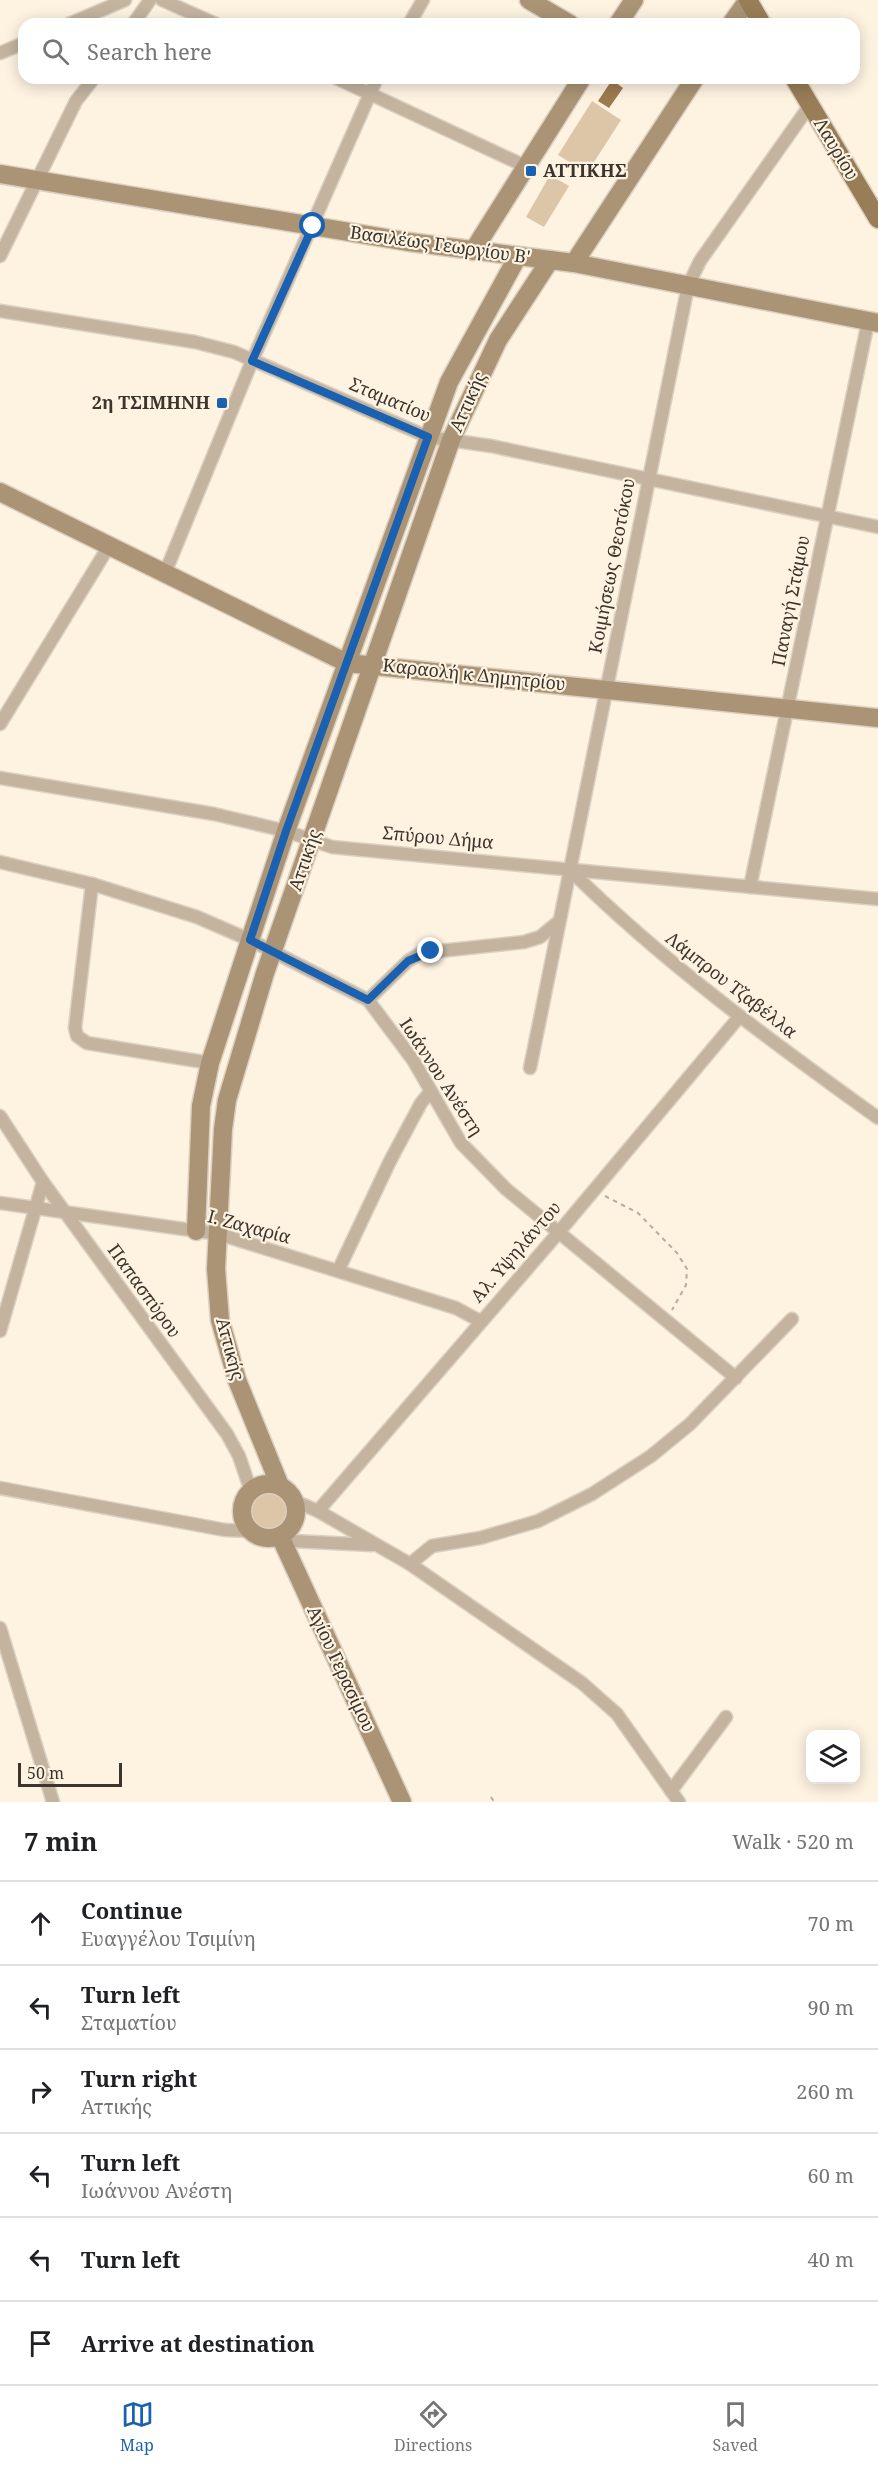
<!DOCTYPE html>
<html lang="en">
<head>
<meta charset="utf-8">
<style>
	body { margin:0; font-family:"Noto Serif",serif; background:#f2f2f2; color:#202124 }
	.controls { position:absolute; right:18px; bottom:18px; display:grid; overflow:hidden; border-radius:12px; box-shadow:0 3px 15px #0003 }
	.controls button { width:54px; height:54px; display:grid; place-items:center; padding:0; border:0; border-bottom:2px solid #e0e0e0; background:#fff; color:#202124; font:30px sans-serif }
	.scale { position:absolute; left:18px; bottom:15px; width:104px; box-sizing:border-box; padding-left:6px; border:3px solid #3b352d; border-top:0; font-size:16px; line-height:21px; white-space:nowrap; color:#3b352d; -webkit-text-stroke:4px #fef2e1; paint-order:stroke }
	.stop { position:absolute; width:18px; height:18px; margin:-14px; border:4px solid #1a61b1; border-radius:50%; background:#fff }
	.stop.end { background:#1a61b1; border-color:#fff; box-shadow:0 2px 6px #0008 }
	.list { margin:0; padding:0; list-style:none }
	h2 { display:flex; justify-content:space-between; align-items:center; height:78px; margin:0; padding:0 24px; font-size:26px }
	h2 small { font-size:20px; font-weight:400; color:#757577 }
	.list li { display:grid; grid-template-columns:39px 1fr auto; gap:18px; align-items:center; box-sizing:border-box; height:84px; padding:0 24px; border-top:2px solid #e0e0e0 }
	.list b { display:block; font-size:22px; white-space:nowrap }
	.list p { margin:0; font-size:20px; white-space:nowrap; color:#757577 }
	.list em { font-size:20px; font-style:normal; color:#757577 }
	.icon { flex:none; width:33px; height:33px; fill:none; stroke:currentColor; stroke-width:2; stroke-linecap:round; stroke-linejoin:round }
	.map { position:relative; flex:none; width:878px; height:1802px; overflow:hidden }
	.search { position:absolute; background:#fff; box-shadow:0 3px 15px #0003; left:18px; right:18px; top:18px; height:66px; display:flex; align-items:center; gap:15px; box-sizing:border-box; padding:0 21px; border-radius:18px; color:#757577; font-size:22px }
	.sheet { height:582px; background:#fff }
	nav { display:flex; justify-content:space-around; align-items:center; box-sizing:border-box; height:84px; border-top:2px solid #e0e0e0; background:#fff; font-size:16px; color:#757577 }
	nav a { display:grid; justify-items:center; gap:3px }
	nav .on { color:#1a61b1 }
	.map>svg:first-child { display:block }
	.green { fill:#dcc6a7 }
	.building { fill:#9c7b4e }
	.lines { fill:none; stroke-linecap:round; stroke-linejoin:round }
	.street-casing { stroke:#dbd0c1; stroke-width:15 }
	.secondary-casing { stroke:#dbd0c1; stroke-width:21 }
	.primary-casing { stroke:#dbd0c1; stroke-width:21 }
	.path { stroke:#b6ac9f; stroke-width:2; stroke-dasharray:4.5 4.5; stroke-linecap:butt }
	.street { stroke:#c3b39f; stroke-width:12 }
	.secondary { stroke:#aa9475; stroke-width:18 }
	.primary { stroke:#987d57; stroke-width:18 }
	.route { stroke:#1a61b1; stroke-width:8 }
	.poi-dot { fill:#1a61b1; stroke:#fef2e1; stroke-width:2 }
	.labels { text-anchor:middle; stroke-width:4.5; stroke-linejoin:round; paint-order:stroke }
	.street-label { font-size:18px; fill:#3b352d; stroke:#fef2e1 }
	.poi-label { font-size:18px; font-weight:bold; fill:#3b352d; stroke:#fef2e1; text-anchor:start }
</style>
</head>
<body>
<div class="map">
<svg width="878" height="1802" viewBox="0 0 878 1802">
	<rect width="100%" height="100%" fill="#fef2e1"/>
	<g class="green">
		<path d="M 592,101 L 621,120 L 587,173 L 558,155 Z"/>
		<path d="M 550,175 L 569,186 L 544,227 L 526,217 Z"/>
		<circle cx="270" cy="1511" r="21"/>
	</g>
	<path class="building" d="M 612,80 L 623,88 L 609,108 L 598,101 Z"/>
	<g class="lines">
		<defs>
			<g id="street">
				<path d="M 162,0 L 216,24"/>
				<path d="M 69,24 L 125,0"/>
				<path d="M 133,24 L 150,0"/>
				<path d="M 409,24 L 423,0"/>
				<path d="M 0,53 L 24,43"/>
				<path d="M 336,78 L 525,166"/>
				<path d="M 0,256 L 76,101 L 94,78"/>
				<path d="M 0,311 L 195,342 L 234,352 L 428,437 L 491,446 L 878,527"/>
				<path d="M 165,573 L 252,361 L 377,78"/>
				<path d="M 0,724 L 109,546"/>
				<path d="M 0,778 L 214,814 L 286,831 L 332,847 L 878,899"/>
				<path d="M 0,862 L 92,884 L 197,917 L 250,940 L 368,1000 L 413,1060 L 461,1143 L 506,1189 L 736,1378"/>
				<path d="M 570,870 C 664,963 771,1041 878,1118"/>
				<path d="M 92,884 L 75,1028 L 77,1036 L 87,1043 L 210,1063"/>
				<path d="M 750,887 L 868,322"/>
				<path d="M 368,1000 L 408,961 L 421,953 L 524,942 L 540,937 L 558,922"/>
				<path d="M 530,1068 L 688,286 L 700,261 L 810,105"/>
				<path d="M 0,1116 L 43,1182 L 227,1434 L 239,1456 L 251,1491"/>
				<path d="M 0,1203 L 219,1234 L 456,1308 L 480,1321"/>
				<path d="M 338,1271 L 390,1161 L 421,1103 L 431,1091"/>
				<path d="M 0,1331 L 43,1182"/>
				<path d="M 0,1488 L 225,1530 L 251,1531"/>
				<path d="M 294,1501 L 318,1511 L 410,1564 L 582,1683 L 617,1714 L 679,1802"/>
				<path d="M 318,1511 L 559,1232 L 740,1016"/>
				<path d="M 282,1535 L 292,1541 L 372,1545"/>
				<path d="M 410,1564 L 432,1546 L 480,1538 L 538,1521 L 592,1494 L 651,1456 L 690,1424 L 792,1319"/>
				<path d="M 0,1628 L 53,1802"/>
				<path d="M 671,1791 L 726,1717"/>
			</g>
			<g id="secondary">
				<path d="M 529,0 L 570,24"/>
				<path d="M 618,24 L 634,0"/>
				<path d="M 731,24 L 748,0"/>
				<path d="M 0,174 L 409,242 L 574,263 L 878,323"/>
				<path d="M 473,251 L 582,78"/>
				<path d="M 574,263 L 695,78"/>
				<path d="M 0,492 L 347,663 L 878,718"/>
				<path d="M 196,1231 L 201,1106 L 210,1063 L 250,940 L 286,831 L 449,382 L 518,256"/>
				<circle cx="269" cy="1511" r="27"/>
				<path d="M 280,1486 L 237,1380 L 220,1320 L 216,1269 L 223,1129 L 227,1100 L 265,973 L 451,440 L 498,340 L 550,260"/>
				<path d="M 280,1536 L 402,1802"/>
			</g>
			<g id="primary">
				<path d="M 748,0 L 762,24"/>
				<path d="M 794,78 L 878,219"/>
			</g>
		</defs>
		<use href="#street" class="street-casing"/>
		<use href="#secondary" class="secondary-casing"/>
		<use href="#primary" class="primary-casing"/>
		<g class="path">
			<path d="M 605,1196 L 638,1213 L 677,1253 L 687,1269 L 686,1285 L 672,1310"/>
			<path d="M 491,1797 L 494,1802"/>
		</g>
		<use href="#street" class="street"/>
		<use href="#secondary" class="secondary"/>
		<use href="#primary" class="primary"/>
	</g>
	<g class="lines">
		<path class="route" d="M 313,226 L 252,361 L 428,437 L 286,831 L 250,940 L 368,1000 L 408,961 L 431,951"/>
	</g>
	<g class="poi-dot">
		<rect x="525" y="165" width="12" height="12" rx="3"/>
		<rect x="216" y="397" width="12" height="12" rx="3"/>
	</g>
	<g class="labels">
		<g class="street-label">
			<text transform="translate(836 149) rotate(59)" y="6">Λαυρίου</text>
			<text transform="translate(440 245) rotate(8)" y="6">Βασιλέως Γεωργίου Β'</text>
			<text transform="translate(390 400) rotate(23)" y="6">Σταματίου</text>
			<text transform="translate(468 402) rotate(-66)" y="6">Αττικής</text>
			<text transform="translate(612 566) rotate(-79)" y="6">Κοιμήσεως Θεοτόκου</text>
			<text transform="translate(791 601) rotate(-79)" y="6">Παναγή Στάμου</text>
			<text transform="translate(474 675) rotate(6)" y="6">Καραολή κ Δημητρίου</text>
			<text transform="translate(438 838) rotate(5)" y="6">Σπύρου Δήμα</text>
			<text transform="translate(305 860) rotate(-71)" y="6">Αττικής</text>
			<text transform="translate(731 985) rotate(38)" y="6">Λάμπρου Τζαβέλλα</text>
			<text transform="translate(441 1077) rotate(57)" y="6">Ιωάννου Ανέστη</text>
			<text transform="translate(249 1227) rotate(15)" y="6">Ι. Ζαχαρία</text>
			<text transform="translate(516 1252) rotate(-49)" y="6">Αλ. Υψηλάντου</text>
			<text transform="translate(144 1291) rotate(54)" y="6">Παπασπύρου</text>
			<text transform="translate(230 1349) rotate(75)" y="6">Αττικής</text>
			<text transform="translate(341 1669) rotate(65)" y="6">Αγίου Γερασίμου</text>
		</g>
		<g class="poi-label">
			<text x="543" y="177">ΑΤΤΙΚΗΣ</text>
			<text x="210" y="409" text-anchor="end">2η ΤΣΙΜΗΝΗ</text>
		</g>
	</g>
</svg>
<div class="controls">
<button><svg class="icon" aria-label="layers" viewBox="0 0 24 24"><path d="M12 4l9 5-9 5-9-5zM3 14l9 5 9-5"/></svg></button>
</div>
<div class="scale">50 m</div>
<div class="stop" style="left:313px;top:226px"></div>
<div class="stop end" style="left:431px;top:951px"></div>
<div class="search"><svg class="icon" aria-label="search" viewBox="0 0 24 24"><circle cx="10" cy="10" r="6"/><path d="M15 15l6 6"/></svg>Search here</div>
</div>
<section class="sheet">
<h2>7 min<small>Walk · 520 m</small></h2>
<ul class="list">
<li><svg class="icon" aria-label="ahead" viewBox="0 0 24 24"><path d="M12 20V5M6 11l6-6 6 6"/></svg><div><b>Continue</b><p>Ευαγγέλου Τσιμίνη</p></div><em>70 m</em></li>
<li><svg class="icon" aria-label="left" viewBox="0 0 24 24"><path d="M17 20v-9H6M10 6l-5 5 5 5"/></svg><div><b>Turn left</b><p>Σταματίου</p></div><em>90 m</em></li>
<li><svg class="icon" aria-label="right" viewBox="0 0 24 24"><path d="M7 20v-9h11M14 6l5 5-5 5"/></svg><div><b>Turn right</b><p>Αττικής</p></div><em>260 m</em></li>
<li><svg class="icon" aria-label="left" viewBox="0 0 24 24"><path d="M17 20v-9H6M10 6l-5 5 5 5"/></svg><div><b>Turn left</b><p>Ιωάννου Ανέστη</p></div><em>60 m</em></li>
<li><svg class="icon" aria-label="left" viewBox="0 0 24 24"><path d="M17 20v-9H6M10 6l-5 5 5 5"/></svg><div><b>Turn left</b></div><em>40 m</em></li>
<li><svg class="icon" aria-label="arrive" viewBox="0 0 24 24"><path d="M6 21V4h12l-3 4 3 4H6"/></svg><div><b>Arrive at destination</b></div></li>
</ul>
</section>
<nav>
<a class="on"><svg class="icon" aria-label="map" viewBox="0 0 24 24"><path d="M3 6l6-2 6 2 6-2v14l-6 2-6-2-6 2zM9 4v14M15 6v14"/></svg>Map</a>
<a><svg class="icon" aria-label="directions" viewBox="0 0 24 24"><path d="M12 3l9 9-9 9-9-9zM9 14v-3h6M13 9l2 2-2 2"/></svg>Directions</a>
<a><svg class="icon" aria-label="saved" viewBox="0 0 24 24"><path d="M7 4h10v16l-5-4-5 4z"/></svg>Saved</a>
</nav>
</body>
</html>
